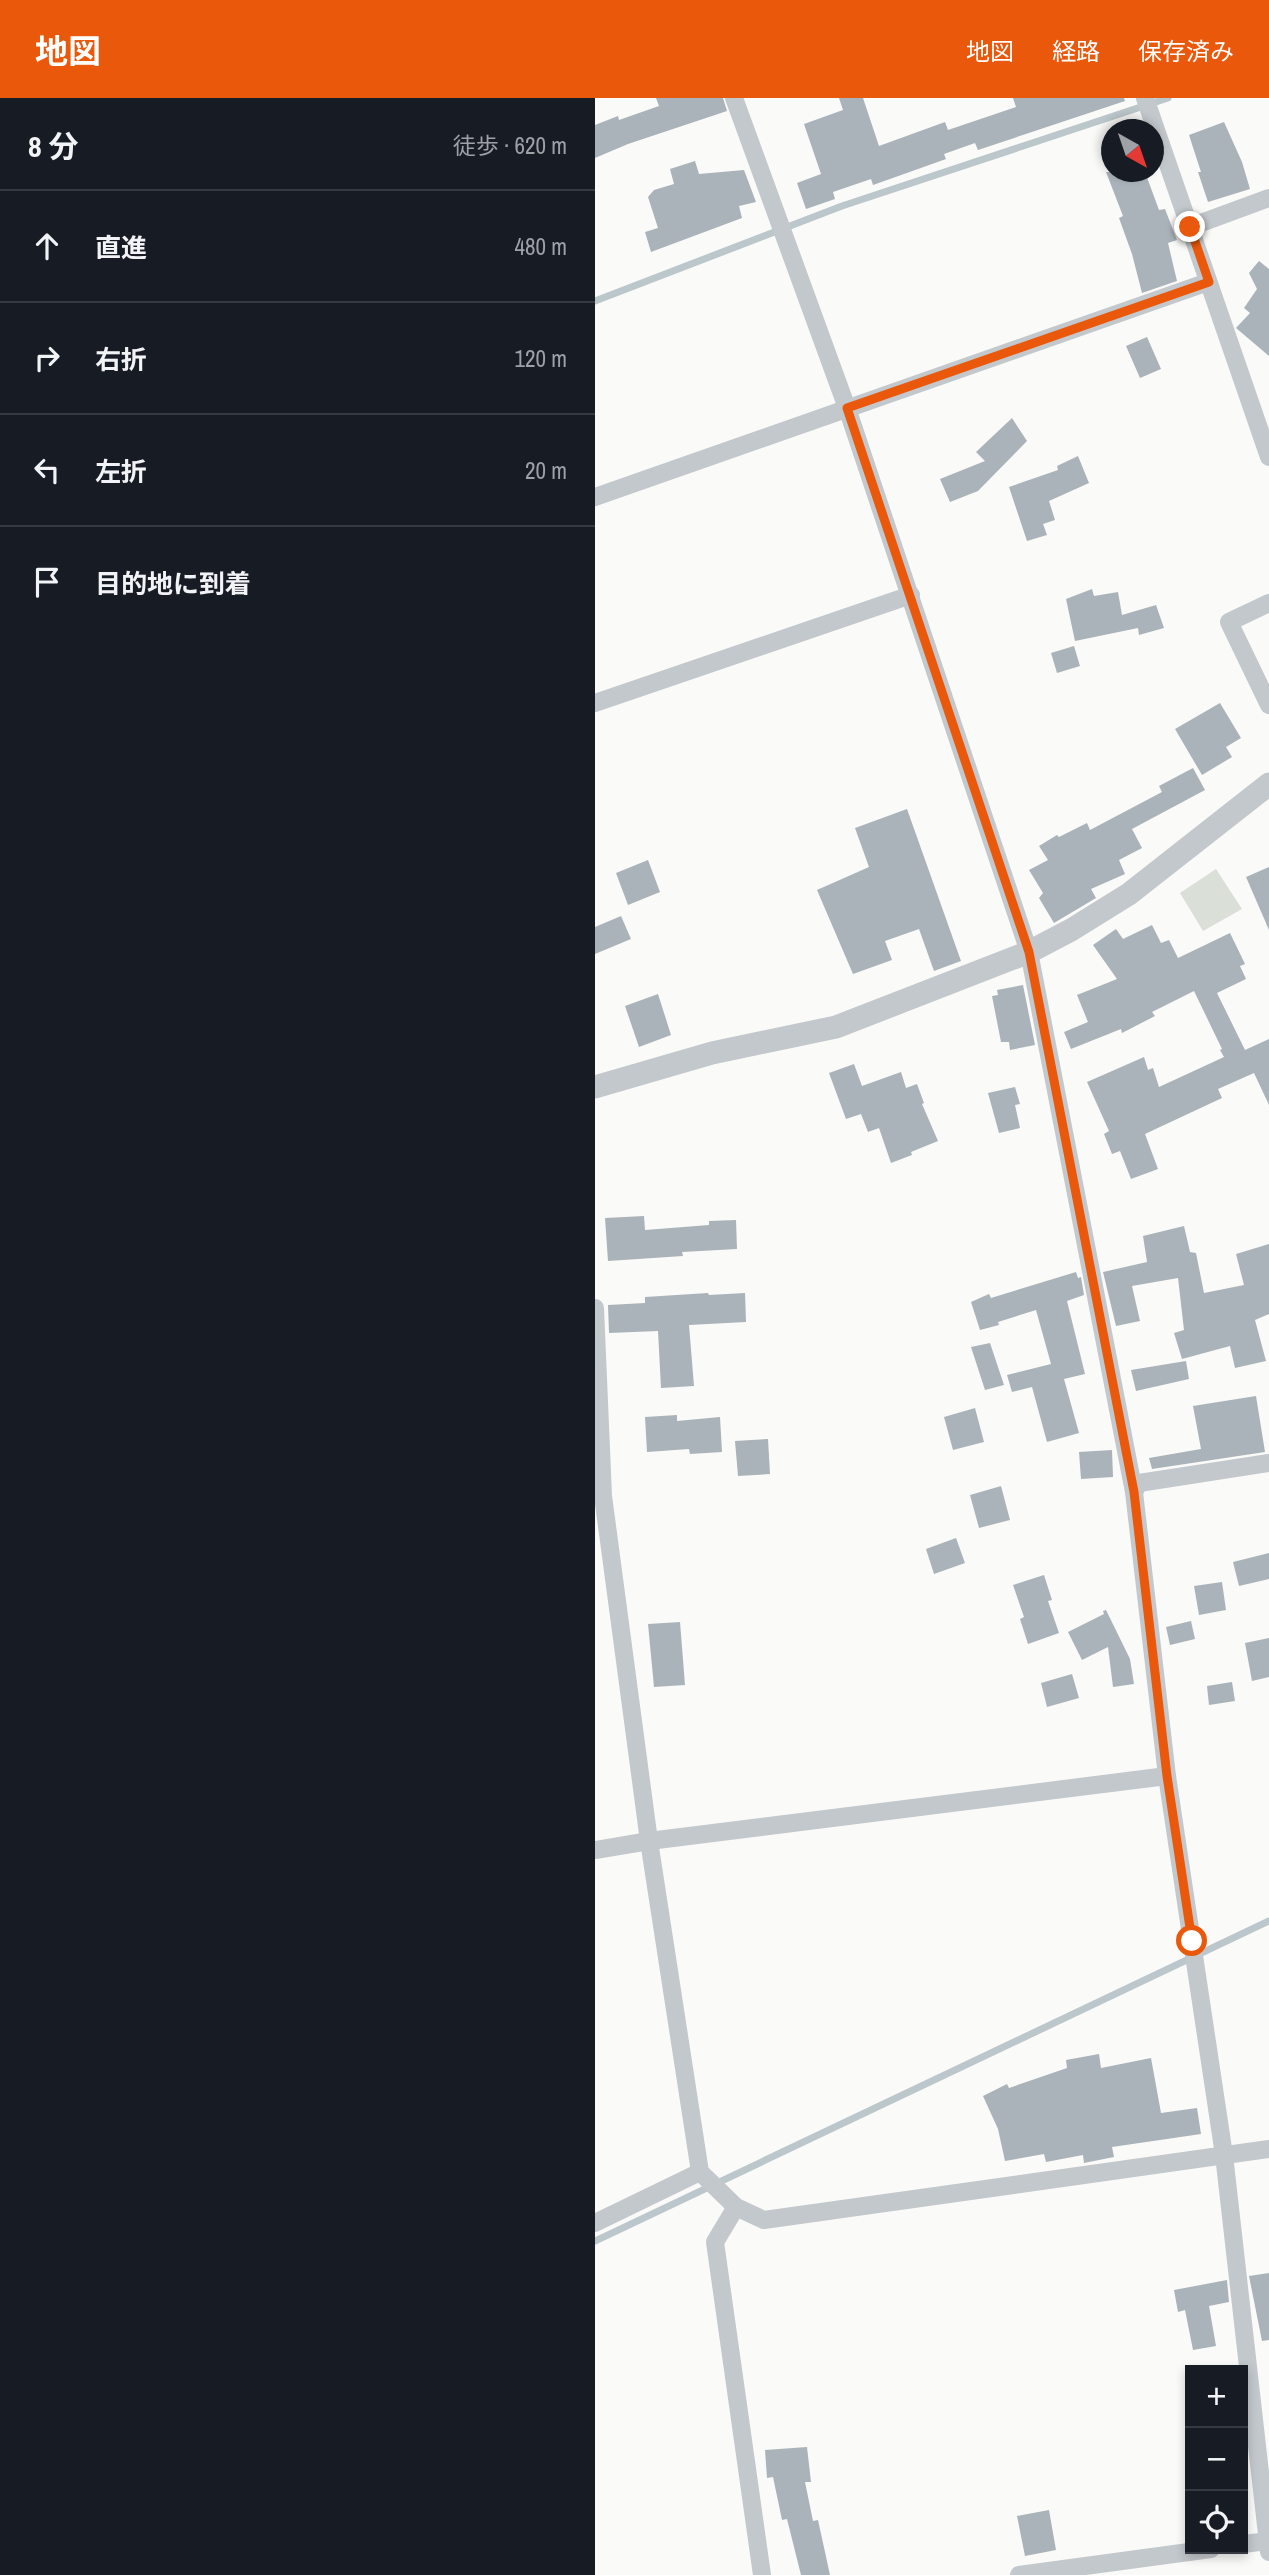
<!DOCTYPE html>
<html lang="ja">
<head>
<meta charset="utf-8">
<style>
	body { margin:0; font-family:"Archivo Narrow","Noto Sans JP",sans-serif; background:#20242c; color:#f1f3f6 }
	.controls { position:absolute; right:21px; bottom:21px; display:grid; overflow:hidden; border-radius:0px; box-shadow:0 4px 10px #0003 }
	.controls button { width:63px; height:63px; display:grid; place-items:center; padding:0; border:0; border-bottom:2px solid #363941; background:#171b24; color:#f1f3f6; font:35px sans-serif }
	.compass { position:absolute; left:506px; top:21px; width:63px; height:63px; border-radius:50%; background:#171b24; box-shadow:0 4px 10px #0003; rotate:140deg }
	.stop { position:absolute; width:21px; height:21px; margin:-16px; border:5px solid #ea580c; border-radius:50%; background:#fff }
	.stop.end { background:#ea580c; border-color:#fff; box-shadow:0 2px 7px #0008 }
	.list { margin:0; padding:0; list-style:none }
	h2 { display:flex; justify-content:space-between; align-items:center; height:91px; margin:0; padding:0 28px; font-size:30px }
	h2 small { font-size:23px; font-weight:400; color:#9ea1a6 }
	.list li { display:grid; grid-template-columns:46px 1fr auto; gap:21px; align-items:center; box-sizing:border-box; height:112px; padding:0 28px; border-top:2px solid #363941 }
	.list b { display:block; font-size:26px; white-space:nowrap }
	.list em { font-size:23px; font-style:normal; color:#9ea1a6 }
	.icon { flex:none; width:38px; height:38px; fill:none; stroke:currentColor; stroke-width:2; stroke-linecap:round; stroke-linejoin:round }
	.map { position:relative; flex:none; width:674px; height:2477px; overflow:hidden }
	header { display:flex; align-items:center; gap:42px; box-sizing:border-box; height:98px; padding:0 35px; background:#ea580c; color:#fff }
	header strong { font-size:33px }
	nav { display:flex; gap:38px; margin-inline-start:auto; font-size:24px }
	main { display:flex }
	aside { flex:1; background:#171b24 }
	.map>svg:first-child { display:block }
	.green { fill:#dadfd7 }
	.lines { fill:none; stroke-linecap:round; stroke-linejoin:round }
	.stream { stroke:#bbc7cb; stroke-width:7 }
	.building { fill:#aab3b9 }
	.minor { stroke:#c3c8cc; stroke-width:18 }
	.tertiary { stroke:#c3c8cc; stroke-width:23 }
	.route { stroke:#ea580c; stroke-width:9 }
</style>
</head>
<body>
<header>
<strong>地図</strong>
<nav><a>地図</a><a>経路</a><a>保存済み</a></nav>
</header>
<main>
<aside>
<h2>8 分<small>徒歩 · 620 m</small></h2>
<ul class="list">
<li><svg class="icon" aria-label="ahead" viewBox="0 0 24 24"><path d="M12 20V5M6 11l6-6 6 6"/></svg><div><b>直進</b></div><em>480 m</em></li>
<li><svg class="icon" aria-label="right" viewBox="0 0 24 24"><path d="M7 20v-9h11M14 6l5 5-5 5"/></svg><div><b>右折</b></div><em>120 m</em></li>
<li><svg class="icon" aria-label="left" viewBox="0 0 24 24"><path d="M17 20v-9H6M10 6l-5 5 5 5"/></svg><div><b>左折</b></div><em>20 m</em></li>
<li><svg class="icon" aria-label="arrive" viewBox="0 0 24 24"><path d="M6 21V4h12l-3 4 3 4H6"/></svg><div><b>目的地に到着</b></div></li>
</ul>
</aside>
<div class="map">
<svg width="674" height="2477" viewBox="0 0 674 2477">
	<rect width="100%" height="100%" fill="#fafaf8"/>
	<path class="green" d="M 621,771 L 647,811 L 608,833 L 585,795 Z"/>
	<g class="lines">
		<g class="stream">
			<path d="M 0,203 L 247,108 L 573,0"/>
			<path d="M 0,2143 L 674,1823"/>
		</g>
	</g>
	<g class="building">
		<path d="M 61,0 L 128,0 L 132,13 L 33,46 L 0,60 L 0,27 L 23,18 L 24,22 L 64,8 Z"/>
		<path d="M 244,0 L 268,0 L 284,48 L 350,24 L 353,32 L 421,9 L 418,0 L 529,0 L 530,3 L 383,52 L 380,45 L 349,56 L 351,61 L 309,76 L 278,87 L 276,81 L 238,94 L 240,101 L 211,111 L 202,85 L 226,76 L 209,26 L 248,12 Z"/>
		<path d="M 629,24 L 647,64 L 655,91 L 613,104 L 603,74 L 606,74 L 594,37 Z"/>
		<path d="M 100,63 L 104,76 L 149,72 L 161,104 L 144,108 L 147,120 L 56,154 L 50,134 L 63,130 L 53,99 L 59,92 L 79,86 L 75,71 Z"/>
		<path d="M 511,74 L 550,74 L 564,112 L 570,111 L 582,142 L 573,145 L 582,183 L 547,195 L 537,156 L 524,120 L 528,118 Z"/>
		<path d="M 664,163 L 674,171 L 674,258 L 641,230 L 655,215 L 649,210 L 662,191 L 654,175 Z"/>
		<path d="M 552,239 L 566,271 L 545,280 L 531,248 Z"/>
		<path d="M 417,320 L 432,343 L 383,393 L 355,404 L 345,381 L 390,363 L 381,354 Z"/>
		<path d="M 483,358 L 494,385 L 454,403 L 460,422 L 448,426 L 452,437 L 432,443 L 414,389 L 463,372 L 462,368 Z"/>
		<path d="M 497,491 L 499,498 L 523,494 L 527,517 L 561,507 L 569,530 L 544,537 L 543,530 L 480,543 L 471,501 Z"/>
		<path d="M 479,548 L 485,568 L 462,575 L 456,555 Z"/>
		<path d="M 625,605 L 646,640 L 631,649 L 637,659 L 607,677 L 580,631 Z"/>
		<path d="M 598,670 L 610,692 L 537,731 L 547,750 L 524,762 L 530,776 L 496,791 L 501,800 L 459,825 L 444,800 L 448,795 L 434,772 L 453,762 L 444,748 L 462,737 L 464,739 L 492,725 L 495,732 L 567,694 L 564,688 Z"/>
		<path d="M 312,711 L 366,863 L 339,873 L 324,831 L 290,843 L 297,862 L 258,876 L 222,792 L 274,769 L 260,730 Z"/>
		<path d="M 53,762 L 65,794 L 33,807 L 21,775 Z"/>
		<path d="M 674,769 L 674,832 L 651,779 Z"/>
		<path d="M 26,818 L 36,841 L 0,856 L 0,829 Z"/>
		<path d="M 557,827 L 566,845 L 574,842 L 583,860 L 635,835 L 650,866 L 645,868 L 651,881 L 622,895 L 650,952 L 674,941 L 674,1007 L 659,975 L 623,991 L 627,1000 L 550,1036 L 563,1071 L 536,1081 L 525,1053 L 517,1056 L 509,1036 L 514,1033 L 492,984 L 549,959 L 553,972 L 558,970 L 564,989 L 629,959 L 625,952 L 627,951 L 599,893 L 557,914 L 560,918 L 527,935 L 526,931 L 476,951 L 469,934 L 493,924 L 482,897 L 522,881 L 498,847 L 521,831 L 528,841 Z"/>
		<path d="M 428,887 L 440,947 L 415,952 L 414,944 L 406,944 L 397,898 L 403,897 L 402,892 Z"/>
		<path d="M 63,896 L 76,937 L 44,949 L 30,908 Z"/>
		<path d="M 259,966 L 267,988 L 306,974 L 311,990 L 322,986 L 329,1005 L 327,1006 L 343,1043 L 316,1054 L 317,1057 L 296,1065 L 284,1030 L 273,1034 L 266,1016 L 251,1021 L 234,975 Z"/>
		<path d="M 420,989 L 425,1006 L 420,1007 L 425,1030 L 404,1035 L 393,995 Z"/>
		<path d="M 49,1118 L 50,1132 L 114,1127 L 114,1123 L 141,1122 L 142,1151 L 87,1154 L 88,1158 L 13,1163 L 10,1120 Z"/>
		<path d="M 589,1128 L 595,1154 L 601,1155 L 609,1195 L 649,1187 L 641,1156 L 674,1146 L 674,1216 L 660,1222 L 671,1263 L 640,1270 L 635,1248 L 587,1261 L 579,1235 L 589,1232 L 583,1180 L 537,1188 L 545,1223 L 521,1228 L 508,1174 L 552,1164 L 548,1138 Z"/>
		<path d="M 481,1174 L 483,1180 L 486,1179 L 489,1197 L 472,1203 L 490,1276 L 469,1281 L 484,1335 L 452,1344 L 437,1289 L 417,1294 L 412,1277 L 456,1266 L 441,1212 L 403,1224 L 404,1227 L 385,1232 L 376,1204 L 394,1196 L 396,1200 Z"/>
		<path d="M 113,1195 L 114,1197 L 150,1195 L 151,1224 L 94,1227 L 99,1288 L 66,1290 L 63,1233 L 14,1235 L 13,1207 L 50,1205 L 50,1199 Z"/>
		<path d="M 395,1245 L 409,1287 L 390,1292 L 376,1249 Z"/>
		<path d="M 591,1263 L 594,1281 L 541,1293 L 536,1272 Z"/>
		<path d="M 661,1298 L 670,1354 L 557,1371 L 554,1360 L 606,1351 L 598,1308 Z"/>
		<path d="M 380,1310 L 389,1344 L 358,1352 L 349,1319 Z"/>
		<path d="M 82,1317 L 82,1323 L 125,1319 L 127,1354 L 95,1356 L 94,1351 L 52,1354 L 50,1319 Z"/>
		<path d="M 173,1341 L 175,1376 L 143,1378 L 140,1343 Z"/>
		<path d="M 517,1352 L 518,1379 L 486,1381 L 484,1354 Z"/>
		<path d="M 406,1388 L 415,1422 L 384,1430 L 375,1397 Z"/>
		<path d="M 361,1440 L 370,1465 L 339,1476 L 331,1451 Z"/>
		<path d="M 674,1455 L 674,1481 L 644,1488 L 638,1464 Z"/>
		<path d="M 449,1477 L 457,1502 L 453,1503 L 464,1535 L 433,1546 L 425,1521 L 429,1519 L 418,1487 Z"/>
		<path d="M 627,1484 L 631,1512 L 604,1517 L 599,1488 Z"/>
		<path d="M 511,1512 L 535,1561 L 539,1586 L 518,1589 L 513,1549 L 487,1562 L 473,1534 L 509,1516 L 508,1513 Z"/>
		<path d="M 596,1523 L 600,1541 L 575,1547 L 571,1529 Z"/>
		<path d="M 85,1524 L 90,1587 L 59,1589 L 53,1526 Z"/>
		<path d="M 674,1540 L 674,1579 L 657,1583 L 650,1545 Z"/>
		<path d="M 477,1576 L 484,1600 L 452,1609 L 446,1585 Z"/>
		<path d="M 637,1584 L 640,1603 L 614,1607 L 612,1588 Z"/>
		<path d="M 504,1956 L 506,1970 L 556,1960 L 566,2015 L 602,2010 L 606,2036 L 517,2049 L 519,2059 L 489,2065 L 488,2057 L 451,2064 L 449,2056 L 410,2063 L 403,2031 L 388,1998 L 412,1986 L 414,1990 L 472,1970 L 471,1962 Z"/>
		<path d="M 674,2175 L 674,2242 L 667,2243 L 654,2178 Z"/>
		<path d="M 632,2182 L 634,2204 L 614,2208 L 621,2248 L 598,2252 L 590,2212 L 583,2214 L 579,2192 Z"/>
		<path d="M 212,2349 L 216,2384 L 210,2384 L 218,2423 L 223,2422 L 235,2477 L 206,2477 L 192,2421 L 187,2422 L 178,2379 L 172,2380 L 170,2352 Z"/>
		<path d="M 454,2412 L 461,2452 L 430,2458 L 422,2418 Z"/>
	</g>
	<g class="lines">
		<g class="minor">
			<path d="M 139,0 L 252,310 L 434,854 L 539,1394 L 572,1678 L 629,2057 L 674,2454"/>
			<path d="M 550,0 L 674,359"/>
			<path d="M 595,129 L 674,100"/>
			<path d="M 0,399 L 613,184"/>
			<path d="M 674,505 L 634,524 L 674,607"/>
			<path d="M 0,605 L 316,497"/>
			<path d="M 0,1210 L 8,1398 L 54,1743 L 105,2074 L 141,2109 L 169,2122 L 674,2051"/>
			<path d="M 539,1394 L 544,1385 L 674,1365"/>
			<path d="M 0,1752 L 54,1743 L 572,1678"/>
			<path d="M 141,2109 L 120,2144 L 167,2477"/>
			<path d="M 0,2125 L 105,2074"/>
			<path d="M 648,2446 L 674,2443"/>
			<path d="M 424,2477 L 616,2451"/>
		</g>
		<path class="tertiary" d="M 0,989 L 117,955 L 241,929 L 434,854 L 476,832 L 534,796 L 674,686"/>
	</g>
	<g class="lines">
		<path class="route" d="M 595,129 L 614,184 L 252,310 L 434,854 L 539,1394 L 572,1678 L 597,1843"/>
	</g>
</svg>
<div class="controls">
<button>+</button>
<button>−</button>
<button><svg class="icon" aria-label="locate" viewBox="0 0 24 24"><circle cx="12" cy="12" r="6"/><path d="M12 2v4M12 18v4M2 12h4M18 12h4"/></svg></button>
</div>
<svg class="compass" viewBox="-18 -18 36 36"><path d="M0-13l5 13h-10z" fill="#e53935"/><path d="M0 13l5-13h-10z" fill="#9ea1a6"/></svg>
<div class="stop" style="left:597px;top:1843px"></div>
<div class="stop end" style="left:595px;top:129px"></div>
</div>
</main>
</body>
</html>
